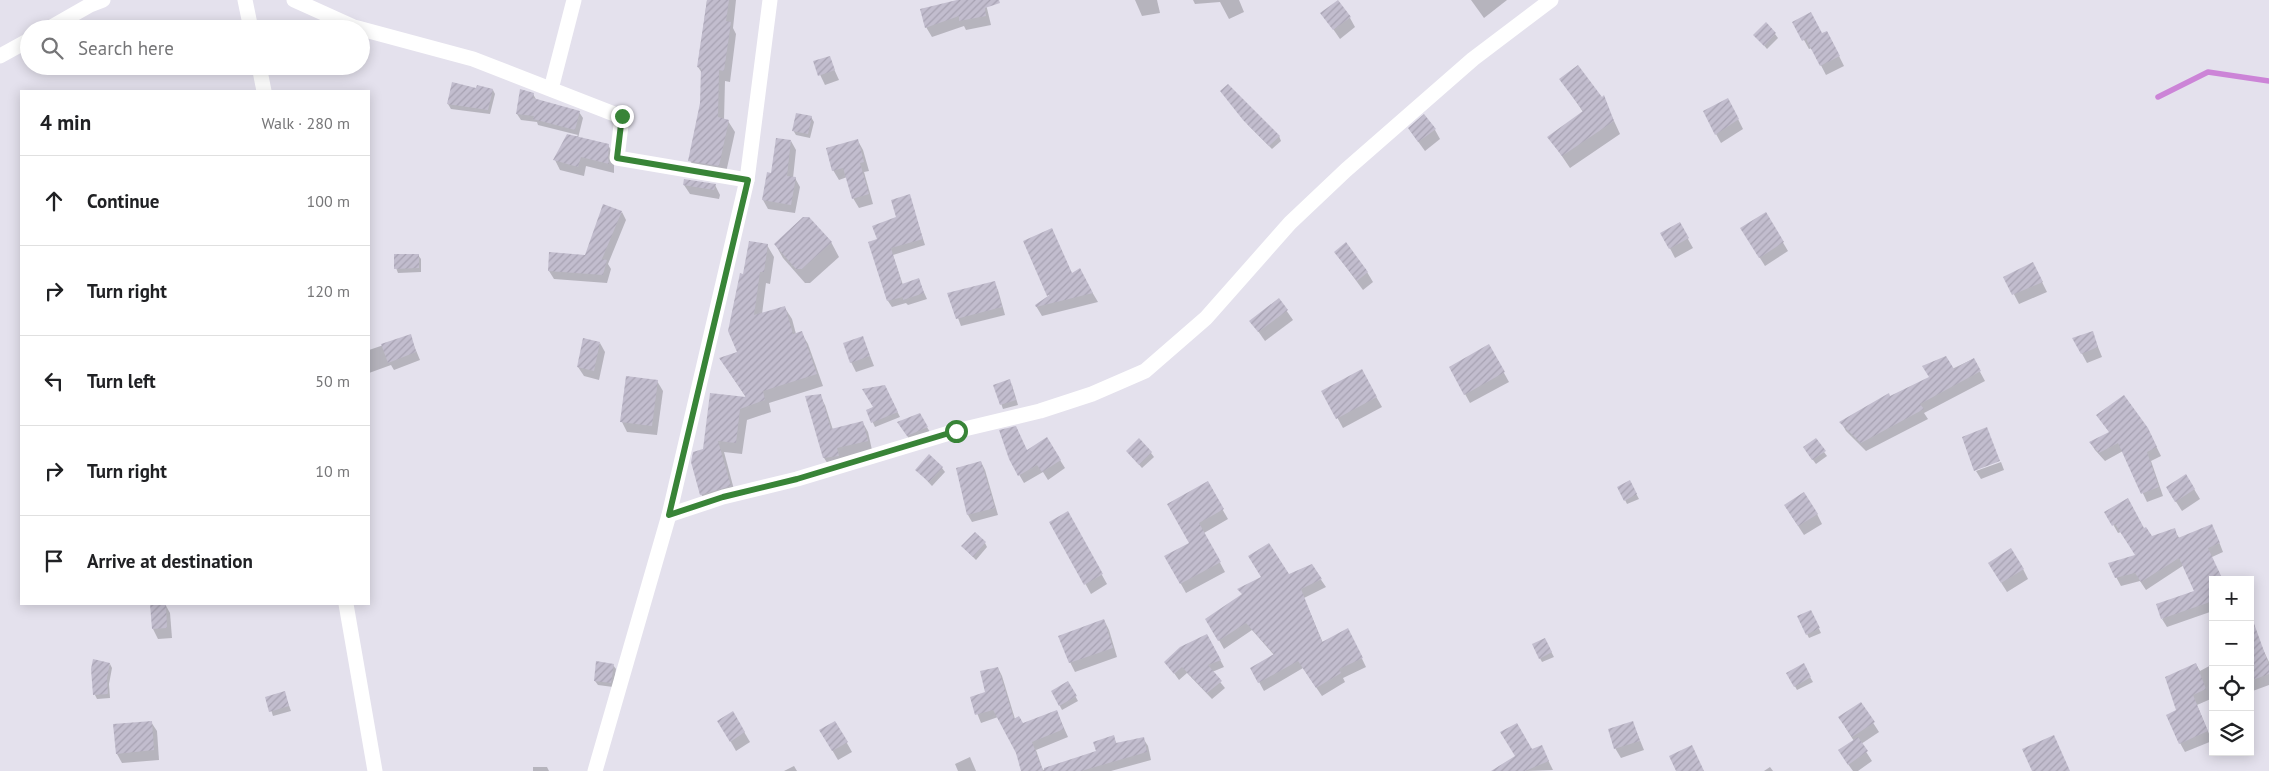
<!DOCTYPE html>
<html lang="en">
<head>
<meta charset="utf-8">
<style>
	body { margin:0; font-family:"PT Sans",sans-serif; background:#f2f2f2; color:#202124 }
	.controls { position:absolute; right:15px; bottom:15px; display:grid; overflow:hidden; border-radius:0px; box-shadow:0 2px 12px #0003 }
	.controls button { width:45px; height:45px; display:grid; place-items:center; padding:0; border:0; border-bottom:1px solid #e0e0e0; background:#fff; color:#202124; font:25px sans-serif }
	.stop { position:absolute; width:15px; height:15px; margin:-11px; border:4px solid #388437; border-radius:50%; background:#fff }
	.stop.end { background:#388437; border-color:#fff; box-shadow:0 1px 5px #0008 }
	.list { margin:0; padding:0; list-style:none }
	h2 { display:flex; justify-content:space-between; align-items:center; height:65px; margin:0; padding:0 20px; font-size:21px }
	h2 small { font-size:16px; font-weight:400; color:#757577 }
	.list li { display:grid; grid-template-columns:32px 1fr auto; gap:15px; align-items:center; box-sizing:border-box; height:90px; padding:0 20px; border-top:1px solid #e0e0e0 }
	.list b { display:block; font-size:19px; white-space:nowrap }
	.list em { font-size:16px; font-style:normal; color:#757577 }
	.icon { flex:none; width:28px; height:28px; fill:none; stroke:currentColor; stroke-width:2; stroke-linecap:round; stroke-linejoin:round }
	.map { position:relative; flex:none; width:2269px; height:771px; overflow:hidden }
	.search { position:absolute; background:#fff; box-shadow:0 2px 12px #0003; left:20px; top:20px; width:350px; height:55px; display:flex; align-items:center; gap:12px; box-sizing:border-box; padding:0 18px; border-radius:28px; color:#757577; font-size:19px }
	.panel { position:absolute; background:#fff; box-shadow:0 2px 12px #0003; left:20px; top:90px; width:350px; height:515px; border-radius:0px }
	.map>svg:first-child { display:block }
	.shadow { fill:#0003 }
	.lines { fill:none; stroke-linecap:round; stroke-linejoin:round }
	.stream { stroke:#cc84d7; stroke-width:5.5 }
	.building { fill:url(#building-hatch) }
	.street { stroke:#fff; stroke-width:15 }
	.route { stroke:#388437; stroke-width:6 }
</style>
</head>
<body>
<div class="map">
<svg width="2269" height="771" viewBox="0 0 2269 771">
	<defs>
		<pattern id="building-hatch" width="6" height="6" patternUnits="userSpaceOnUse" patternTransform="scale(1.25)"><rect width="6" height="6" fill="#c2bdce"/><path d="M-1 1l2-2M0 6l6-6M5 7l2-2" fill="none" stroke="#a7a2b2"/></pattern>
	</defs>
	<rect width="100%" height="100%" fill="#e4e1ed"/>
	<g class="shadow">
		<path d="M 707,0 L 736,0 L 733,28 L 736,34 L 730,82 L 725,81 L 724,120 L 728,121 L 735,132 L 725,177 L 696,172 L 690,160 L 701,103 L 702,73 L 698,67 Z"/>
		<path d="M 960,0 L 985,0 L 991,25 L 966,30 L 964,26 L 932,37 L 926,27 Z"/>
		<path d="M 1135,0 L 1157,0 L 1160,13 L 1142,16 Z"/>
		<path d="M 1193,0 L 1239,0 L 1244,12 L 1229,19 L 1220,2 L 1195,4 Z"/>
		<path d="M 1471,0 L 1507,0 L 1484,18 Z"/>
		<path d="M 1322,13 L 1350,18 L 1355,27 L 1340,39 Z"/>
		<path d="M 1794,22 L 1822,35 L 1832,42 L 1844,66 L 1826,75 L 1812,48 L 1809,49 Z"/>
		<path d="M 1775,34 L 1778,38 L 1767,49 L 1755,35 Z"/>
		<path d="M 829,58 L 839,80 L 825,85 L 814,62 Z"/>
		<path d="M 292,66 L 312,66 L 312,73 L 295,72 Z"/>
		<path d="M 1561,79 L 1601,99 L 1603,97 L 1620,134 L 1570,168 L 1549,137 L 1583,112 Z"/>
		<path d="M 477,89 L 493,90 L 495,94 L 490,114 L 451,109 L 448,104 Z"/>
		<path d="M 533,94 L 537,101 L 579,112 L 583,118 L 578,138 L 608,145 L 614,155 L 614,173 L 586,166 L 584,176 L 560,170 L 555,160 L 578,135 L 538,125 L 537,122 L 521,120 L 517,114 Z"/>
		<path d="M 1733,109 L 1743,129 L 1721,143 L 1716,134 Z"/>
		<path d="M 811,117 L 814,122 L 810,138 L 796,135 L 793,130 Z"/>
		<path d="M 1247,124 L 1279,136 L 1281,141 L 1272,149 Z"/>
		<path d="M 1409,129 L 1435,130 L 1440,139 L 1425,151 Z"/>
		<path d="M 791,141 L 796,150 L 793,178 L 795,178 L 800,187 L 795,213 L 768,209 L 763,200 L 772,174 Z"/>
		<path d="M 858,141 L 863,150 L 869,171 L 864,172 L 873,204 L 859,208 L 853,198 L 847,177 L 839,180 L 833,170 Z"/>
		<path d="M 684,185 L 715,185 L 720,195 L 719,199 L 690,194 Z"/>
		<path d="M 909,196 L 925,245 L 893,255 L 903,285 L 918,279 L 927,299 L 908,305 L 906,303 L 892,307 L 888,301 L 878,240 L 897,218 Z"/>
		<path d="M 622,212 L 626,220 L 608,264 L 611,269 L 607,283 L 554,279 L 549,271 L 586,256 Z"/>
		<path d="M 1766,214 L 1788,251 L 1765,266 L 1747,237 Z"/>
		<path d="M 1679,223 L 1693,248 L 1675,258 L 1662,233 Z"/>
		<path d="M 1052,230 L 1072,274 L 1079,270 L 1098,302 L 1042,316 L 1036,306 L 1049,297 Z"/>
		<path d="M 831,242 L 839,257 L 810,283 L 805,283 L 783,258 L 775,244 Z"/>
		<path d="M 767,245 L 774,257 L 770,284 L 766,283 L 762,314 L 785,308 L 792,319 L 796,334 L 801,332 L 808,344 L 823,386 L 769,403 L 771,412 L 747,420 L 742,454 L 724,452 L 736,497 L 708,506 L 701,494 L 704,450 L 747,399 L 728,370 L 739,353 L 744,275 Z"/>
		<path d="M 1335,252 L 1367,272 L 1373,282 L 1363,290 Z"/>
		<path d="M 418,255 L 421,259 L 421,272 L 398,273 L 396,268 Z"/>
		<path d="M 2038,274 L 2047,292 L 2019,304 L 2005,277 Z"/>
		<path d="M 994,283 L 998,290 L 1005,315 L 961,326 L 949,294 Z"/>
		<path d="M 1279,300 L 1293,320 L 1265,341 L 1251,321 Z"/>
		<path d="M 2092,332 L 2102,357 L 2087,363 L 2074,339 Z"/>
		<path d="M 410,336 L 420,360 L 394,370 L 391,365 L 369,373 L 369,350 Z"/>
		<path d="M 863,338 L 874,366 L 856,372 L 851,362 Z"/>
		<path d="M 600,343 L 605,352 L 599,380 L 584,376 L 578,367 Z"/>
		<path d="M 1489,346 L 1509,382 L 1470,403 L 1450,367 Z"/>
		<path d="M 1973,359 L 1985,381 L 1924,413 L 1928,419 L 1866,451 L 1846,431 L 1841,422 Z"/>
		<path d="M 1361,370 L 1382,407 L 1343,428 L 1323,392 Z"/>
		<path d="M 657,381 L 663,391 L 657,435 L 627,432 L 622,422 Z"/>
		<path d="M 1012,385 L 1018,405 L 1003,409 L 995,386 Z"/>
		<path d="M 887,391 L 900,417 L 875,427 L 867,410 L 874,407 Z"/>
		<path d="M 820,396 L 825,405 L 833,430 L 863,423 L 868,432 L 872,450 L 830,467 L 824,458 Z"/>
		<path d="M 919,414 L 933,437 L 913,445 L 899,423 Z"/>
		<path d="M 2098,416 L 2152,438 L 2161,456 L 2151,461 L 2163,496 L 2147,502 L 2123,451 L 2105,461 L 2095,450 L 2090,442 L 2110,433 Z"/>
		<path d="M 1027,451 L 1060,460 L 1065,468 L 1048,480 L 1043,472 L 1024,483 L 1010,459 Z"/>
		<path d="M 1127,451 L 1151,453 L 1154,457 L 1142,468 Z"/>
		<path d="M 1807,452 L 1824,452 L 1827,456 L 1816,464 Z"/>
		<path d="M 981,462 L 985,470 L 998,515 L 972,522 L 968,515 L 958,469 Z"/>
		<path d="M 2001,462 L 2004,470 L 1981,479 L 1976,471 Z"/>
		<path d="M 942,468 L 945,472 L 932,486 L 917,470 Z"/>
		<path d="M 1207,483 L 1228,519 L 1204,533 L 1225,572 L 1186,593 L 1166,557 L 1190,543 Z"/>
		<path d="M 1632,486 L 1639,499 L 1627,504 L 1625,500 Z"/>
		<path d="M 2194,489 L 2200,499 L 2182,511 L 2173,497 Z"/>
		<path d="M 2106,512 L 2144,530 L 2152,538 L 2174,530 L 2180,539 L 2216,534 L 2223,552 L 2212,557 L 2213,618 L 2210,612 L 2167,627 L 2162,619 L 2196,592 L 2184,565 L 2146,590 L 2140,581 L 2121,586 L 2109,564 L 2137,556 L 2121,532 L 2118,533 Z"/>
		<path d="M 1067,513 L 1107,584 L 1091,594 L 1051,522 Z"/>
		<path d="M 1817,514 L 1822,524 L 1804,535 L 1791,515 Z"/>
		<path d="M 985,543 L 987,547 L 976,560 L 963,547 Z"/>
		<path d="M 1311,565 L 1326,587 L 1304,598 L 1323,643 L 1352,638 L 1366,667 L 1343,678 L 1345,682 L 1322,696 L 1303,668 L 1264,691 L 1252,669 L 1274,655 L 1252,630 L 1224,649 L 1207,619 L 1243,595 L 1239,589 L 1288,575 Z"/>
		<path d="M 2023,569 L 2028,579 L 2007,592 L 1995,573 Z"/>
		<path d="M 151,604 L 165,604 L 170,613 L 172,638 L 158,639 L 153,629 Z"/>
		<path d="M 1813,616 L 1821,633 L 1809,638 L 1807,634 Z"/>
		<path d="M 1104,620 L 1109,630 L 1117,657 L 1075,672 L 1070,662 Z"/>
		<path d="M 1207,635 L 1224,667 L 1212,672 L 1225,688 L 1212,699 L 1187,673 L 1179,680 L 1166,662 Z"/>
		<path d="M 2259,641 L 2269,662 L 2269,685 L 2250,692 L 2250,645 Z"/>
		<path d="M 1547,644 L 1554,657 L 1542,662 L 1533,645 Z"/>
		<path d="M 110,664 L 112,668 L 109,684 L 110,698 L 97,699 L 95,695 Z"/>
		<path d="M 2196,664 L 2200,671 L 2213,664 L 2213,698 L 2197,705 L 2212,741 L 2185,752 L 2180,743 L 2177,711 Z"/>
		<path d="M 613,665 L 616,669 L 613,687 L 598,685 L 595,681 Z"/>
		<path d="M 1803,665 L 1813,682 L 1797,690 L 1788,674 Z"/>
		<path d="M 998,668 L 1002,676 L 1015,719 L 1023,725 L 1056,711 L 1060,719 L 1068,737 L 1036,750 L 1043,770 L 1098,752 L 1113,737 L 1117,744 L 1143,738 L 1148,746 L 1151,760 L 1111,771 L 1022,771 L 1017,752 L 998,717 L 981,723 L 971,698 L 987,693 Z"/>
		<path d="M 1068,683 L 1078,701 L 1062,710 L 1052,691 Z"/>
		<path d="M 284,692 L 291,711 L 273,716 L 267,697 Z"/>
		<path d="M 1861,704 L 1879,732 L 1861,744 L 1872,761 L 1858,771 L 1853,771 L 1845,760 L 1854,741 L 1845,727 Z"/>
		<path d="M 733,713 L 750,742 L 736,751 L 719,721 Z"/>
		<path d="M 151,722 L 157,731 L 159,760 L 122,763 L 117,754 Z"/>
		<path d="M 835,722 L 852,752 L 838,760 L 821,731 Z"/>
		<path d="M 1633,723 L 1644,750 L 1621,758 L 1615,748 Z"/>
		<path d="M 1508,742 L 1532,750 L 1541,746 L 1553,770 L 1526,771 Z"/>
		<path d="M 970,757 L 976,771 L 958,771 L 955,764 Z"/>
		<path d="M 794,766 L 797,771 L 784,771 Z"/>
		<path d="M 533,767 L 547,767 L 549,771 L 533,771 Z"/>
		<path d="M 1770,767 L 1773,771 L 1764,771 Z"/>
	</g>
	<g class="lines">
		<path class="stream" d="M 2158,97 L 2208,72 L 2269,81"/>
	</g>
	<g class="building">
		<path d="M 707,0 L 729,0 L 726,21 L 731,22 L 724,71 L 719,70 L 718,117 L 729,120 L 719,166 L 688,161 L 700,103 L 701,68 L 697,67 Z"/>
		<path d="M 957,0 L 999,0 L 1000,3 L 985,8 L 986,16 L 959,21 L 959,16 L 925,28 L 920,9 Z"/>
		<path d="M 1338,0 L 1351,17 L 1333,30 L 1320,13 Z"/>
		<path d="M 1811,12 L 1822,33 L 1827,31 L 1840,56 L 1820,66 L 1806,39 L 1802,41 L 1792,22 Z"/>
		<path d="M 1766,22 L 1776,33 L 1764,46 L 1753,35 Z"/>
		<path d="M 830,56 L 835,70 L 818,76 L 813,61 Z"/>
		<path d="M 1578,65 L 1602,97 L 1604,95 L 1614,121 L 1562,156 L 1547,137 L 1583,111 L 1559,79 Z"/>
		<path d="M 452,82 L 476,88 L 477,85 L 493,89 L 488,110 L 447,104 Z"/>
		<path d="M 1228,84 L 1280,136 L 1269,146 L 1243,120 L 1220,91 Z"/>
		<path d="M 520,89 L 534,93 L 533,98 L 580,111 L 575,130 L 533,119 L 534,116 L 516,114 Z"/>
		<path d="M 1728,98 L 1739,119 L 1715,135 L 1703,111 Z"/>
		<path d="M 796,113 L 812,116 L 808,134 L 792,131 Z"/>
		<path d="M 1424,114 L 1436,129 L 1418,142 L 1408,128 Z"/>
		<path d="M 567,134 L 609,144 L 608,157 L 609,164 L 581,157 L 578,167 L 553,160 Z"/>
		<path d="M 776,138 L 791,140 L 787,176 L 796,177 L 791,205 L 762,200 L 767,172 L 771,173 Z"/>
		<path d="M 858,139 L 864,162 L 860,163 L 869,194 L 852,199 L 843,168 L 832,171 L 826,148 Z"/>
		<path d="M 684,179 L 716,184 L 714,190 L 683,185 Z"/>
		<path d="M 910,194 L 923,239 L 891,248 L 902,284 L 919,278 L 924,293 L 903,300 L 903,297 L 887,301 L 868,242 L 877,239 L 872,226 L 896,217 L 891,200 Z"/>
		<path d="M 603,204 L 622,211 L 602,259 L 607,260 L 603,275 L 548,271 L 549,252 L 585,255 Z"/>
		<path d="M 1766,212 L 1784,242 L 1759,258 L 1740,228 Z"/>
		<path d="M 803,217 L 809,217 L 832,242 L 802,269 L 796,269 L 774,244 Z"/>
		<path d="M 1680,222 L 1689,238 L 1669,249 L 1660,233 Z"/>
		<path d="M 1052,228 L 1072,273 L 1080,268 L 1093,293 L 1036,307 L 1035,305 L 1051,294 L 1047,296 L 1023,241 Z"/>
		<path d="M 749,241 L 768,244 L 764,272 L 760,272 L 754,315 L 785,306 L 793,334 L 802,331 L 817,374 L 763,391 L 765,400 L 740,409 L 736,443 L 718,441 L 731,486 L 700,495 L 691,462 L 693,452 L 703,449 L 710,393 L 746,397 L 719,358 L 737,352 L 728,331 L 740,273 L 743,274 Z"/>
		<path d="M 1346,242 L 1368,272 L 1357,281 L 1334,252 Z"/>
		<path d="M 394,254 L 419,254 L 419,268 L 394,269 Z"/>
		<path d="M 2033,262 L 2043,282 L 2012,295 L 2003,277 Z"/>
		<path d="M 995,281 L 1002,307 L 956,319 L 947,293 Z"/>
		<path d="M 1279,298 L 1288,310 L 1258,332 L 1249,321 Z"/>
		<path d="M 2093,331 L 2098,347 L 2081,354 L 2072,338 Z"/>
		<path d="M 411,334 L 416,352 L 388,363 L 381,344 Z"/>
		<path d="M 863,336 L 870,356 L 850,363 L 843,343 Z"/>
		<path d="M 583,338 L 600,342 L 594,371 L 577,367 Z"/>
		<path d="M 1489,344 L 1505,372 L 1464,395 L 1449,367 Z"/>
		<path d="M 1946,356 L 1954,369 L 1974,358 L 1981,371 L 1920,404 L 1924,409 L 1861,443 L 1839,422 L 1889,393 L 1890,396 L 1929,377 L 1922,366 Z"/>
		<path d="M 1362,369 L 1377,397 L 1336,419 L 1321,391 Z"/>
		<path d="M 626,376 L 658,380 L 652,426 L 620,422 Z"/>
		<path d="M 1010,379 L 1016,400 L 1000,405 L 993,385 Z"/>
		<path d="M 885,385 L 898,412 L 871,423 L 866,410 L 873,407 L 862,389 Z"/>
		<path d="M 821,394 L 831,429 L 863,421 L 868,441 L 837,448 L 839,456 L 823,458 L 805,396 Z"/>
		<path d="M 2124,395 L 2148,428 L 2157,447 L 2147,452 L 2159,487 L 2141,494 L 2118,443 L 2099,453 L 2089,442 L 2109,432 L 2096,415 Z"/>
		<path d="M 920,413 L 928,427 L 907,436 L 897,422 Z"/>
		<path d="M 1016,426 L 1027,450 L 1047,437 L 1061,460 L 1042,472 L 1037,465 L 1018,476 L 1009,459 L 999,430 Z"/>
		<path d="M 1987,427 L 2000,461 L 1974,471 L 1962,437 Z"/>
		<path d="M 1139,438 L 1152,452 L 1139,465 L 1126,451 Z"/>
		<path d="M 1816,438 L 1826,451 L 1812,460 L 1803,447 Z"/>
		<path d="M 929,454 L 943,467 L 929,482 L 915,470 Z"/>
		<path d="M 981,461 L 995,508 L 967,515 L 956,468 Z"/>
		<path d="M 2186,474 L 2195,489 L 2175,502 L 2166,487 Z"/>
		<path d="M 1630,480 L 1637,494 L 1624,501 L 1617,487 Z"/>
		<path d="M 1208,481 L 1224,509 L 1199,523 L 1221,562 L 1180,584 L 1164,556 L 1189,543 L 1167,504 Z"/>
		<path d="M 1804,492 L 1818,514 L 1798,526 L 1784,505 Z"/>
		<path d="M 2128,498 L 2144,528 L 2146,527 L 2152,536 L 2175,528 L 2178,538 L 2212,524 L 2220,543 L 2208,548 L 2223,580 L 2213,580 L 2213,601 L 2161,619 L 2156,604 L 2194,591 L 2179,558 L 2141,582 L 2135,573 L 2115,578 L 2108,563 L 2135,555 L 2115,524 L 2112,526 L 2104,512 Z"/>
		<path d="M 1068,511 L 1103,574 L 1084,585 L 1049,522 Z"/>
		<path d="M 975,532 L 986,542 L 973,557 L 961,546 Z"/>
		<path d="M 1269,543 L 1289,574 L 1312,564 L 1322,579 L 1301,589 L 1322,642 L 1348,628 L 1363,658 L 1339,669 L 1341,673 L 1316,688 L 1298,661 L 1258,683 L 1250,668 L 1274,654 L 1246,623 L 1218,641 L 1205,619 L 1242,594 L 1237,589 L 1261,577 L 1248,556 Z"/>
		<path d="M 2011,548 L 2024,569 L 2001,583 L 1988,563 Z"/>
		<path d="M 150,604 L 166,604 L 167,628 L 152,629 Z"/>
		<path d="M 1811,610 L 1820,628 L 1806,635 L 1797,616 Z"/>
		<path d="M 2250,618 L 2252,618 L 2269,665 L 2269,674 L 2250,681 Z"/>
		<path d="M 1104,619 L 1113,648 L 1069,663 L 1058,636 Z"/>
		<path d="M 1207,634 L 1221,660 L 1208,665 L 1222,681 L 1207,693 L 1182,667 L 1174,674 L 1164,662 L 1180,647 Z"/>
		<path d="M 1545,638 L 1552,652 L 1539,659 L 1532,644 Z"/>
		<path d="M 93,659 L 110,663 L 107,678 L 108,694 L 93,695 L 91,669 Z"/>
		<path d="M 596,661 L 614,664 L 611,683 L 594,681 Z"/>
		<path d="M 1804,663 L 1811,677 L 1794,687 L 1786,673 Z"/>
		<path d="M 2196,663 L 2206,689 L 2193,695 L 2208,731 L 2179,744 L 2166,715 L 2176,710 L 2165,677 Z"/>
		<path d="M 998,667 L 1014,719 L 1019,716 L 1023,723 L 1057,710 L 1064,729 L 1032,742 L 1043,771 L 1021,771 L 1016,753 L 993,710 L 975,715 L 970,697 L 985,692 L 980,671 Z"/>
		<path d="M 1068,681 L 1077,696 L 1059,706 L 1051,691 Z"/>
		<path d="M 285,691 L 289,706 L 269,712 L 265,697 Z"/>
		<path d="M 1861,702 L 1875,722 L 1852,737 L 1838,717 Z"/>
		<path d="M 733,711 L 745,732 L 730,742 L 717,721 Z"/>
		<path d="M 152,721 L 154,750 L 116,754 L 113,724 Z"/>
		<path d="M 835,721 L 848,742 L 832,751 L 819,730 Z"/>
		<path d="M 1633,721 L 1640,741 L 1614,749 L 1608,729 Z"/>
		<path d="M 1517,723 L 1532,749 L 1542,745 L 1549,761 L 1525,771 L 1491,771 L 1515,756 L 1500,732 Z"/>
		<path d="M 1114,735 L 1116,743 L 1144,737 L 1147,752 L 1081,771 L 1044,771 L 1044,768 L 1096,751 L 1093,742 Z"/>
		<path d="M 2054,735 L 2070,771 L 2032,771 L 2022,749 Z"/>
		<path d="M 1858,737 L 1868,751 L 1848,765 L 1838,750 Z"/>
		<path d="M 1692,745 L 1704,771 L 1676,771 L 1669,756 Z"/>
	</g>
	<g class="lines">
		<g class="street">
			<path d="M 245,0 L 251,29"/>
			<path d="M 294,0 L 354,27 L 473,59 L 622,117 L 617,158 L 747,180"/>
			<path d="M 48,29 L 90,5 L 103,0"/>
			<path d="M 0,56 L 29,40"/>
			<path d="M 259,66 L 264,91"/>
			<path d="M 551,89 L 574,0"/>
			<path d="M 669,515 L 723,497 L 797,479 L 956,431 L 1040,411 L 1092,394 L 1145,371 L 1206,318 L 1290,223 L 1346,170 L 1473,59 L 1551,0"/>
			<path d="M 346,604 L 375,771"/>
			<path d="M 595,771 L 669,515 L 747,180 L 770,0"/>
		</g>
	</g>
	<g class="lines">
		<path class="route" d="M 622,116 L 617,158 L 748,180 L 669,515 L 723,497 L 797,479 L 956,431"/>
	</g>
</svg>
<div class="controls">
<button>+</button>
<button>−</button>
<button><svg class="icon" aria-label="locate" viewBox="0 0 24 24"><circle cx="12" cy="12" r="6"/><path d="M12 2v4M12 18v4M2 12h4M18 12h4"/></svg></button>
<button><svg class="icon" aria-label="layers" viewBox="0 0 24 24"><path d="M12 4l9 5-9 5-9-5zM3 14l9 5 9-5"/></svg></button>
</div>
<div class="stop" style="left:956px;top:431px"></div>
<div class="stop end" style="left:622px;top:116px"></div>
<div class="search"><svg class="icon" aria-label="search" viewBox="0 0 24 24"><circle cx="10" cy="10" r="6"/><path d="M15 15l6 6"/></svg>Search here</div>
<section class="panel">
<h2>4 min<small>Walk · 280 m</small></h2>
<ul class="list">
<li><svg class="icon" aria-label="ahead" viewBox="0 0 24 24"><path d="M12 20V5M6 11l6-6 6 6"/></svg><div><b>Continue</b></div><em>100 m</em></li>
<li><svg class="icon" aria-label="right" viewBox="0 0 24 24"><path d="M7 20v-9h11M14 6l5 5-5 5"/></svg><div><b>Turn right</b></div><em>120 m</em></li>
<li><svg class="icon" aria-label="left" viewBox="0 0 24 24"><path d="M17 20v-9H6M10 6l-5 5 5 5"/></svg><div><b>Turn left</b></div><em>50 m</em></li>
<li><svg class="icon" aria-label="right" viewBox="0 0 24 24"><path d="M7 20v-9h11M14 6l5 5-5 5"/></svg><div><b>Turn right</b></div><em>10 m</em></li>
<li><svg class="icon" aria-label="arrive" viewBox="0 0 24 24"><path d="M6 21V4h12l-3 4 3 4H6"/></svg><div><b>Arrive at destination</b></div></li>
</ul>
</section>
</div>
</body>
</html>
